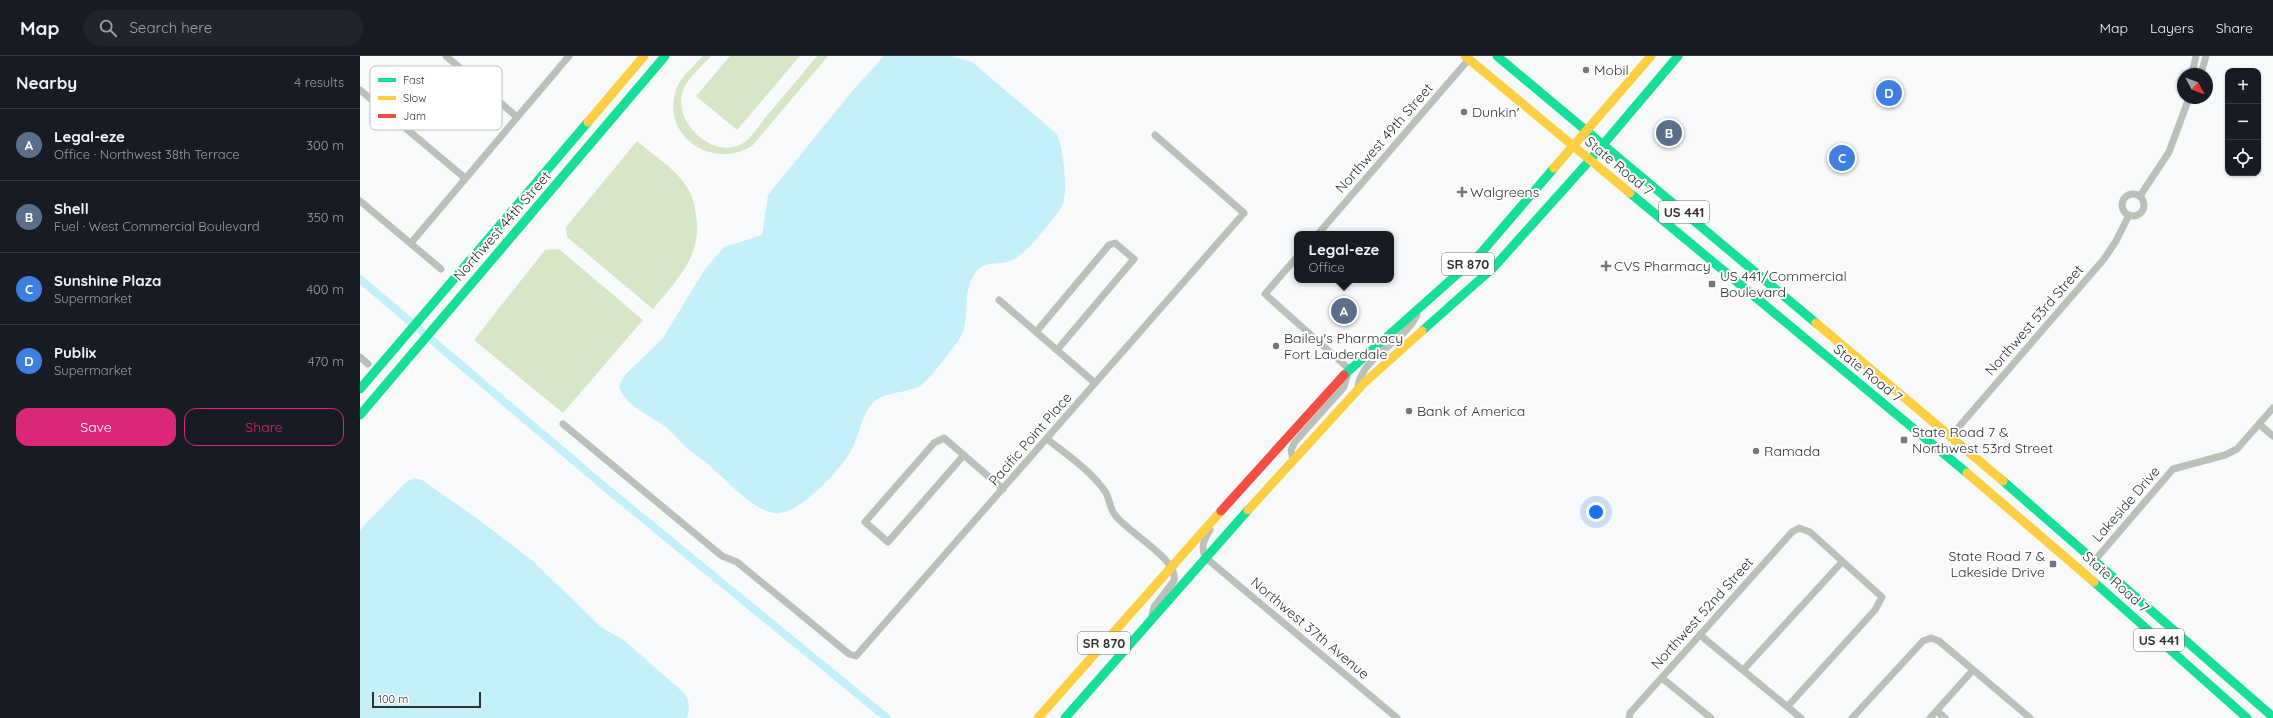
<!DOCTYPE html>
<html lang="en">
<head>
<meta charset="utf-8">
<style>
	body { margin:0; font-family:Quicksand,sans-serif; background:#20242c; color:#f1f3f6 }
	.controls { position:absolute; right:12px; top:12px; display:grid; overflow:hidden; border-radius:8px; box-shadow:0 1px 3px #0004 }
	.controls button { width:36px; height:36px; display:grid; place-items:center; padding:0; border:0; border-bottom:1px solid #363941; background:#171b24; color:#f1f3f6; font:20px sans-serif }
	.compass { position:absolute; left:1817px; top:12px; width:36px; height:36px; border-radius:50%; background:#171b24; box-shadow:0 1px 3px #0004; rotate:131deg }
	.scale { position:absolute; left:12px; bottom:10px; width:109px; box-sizing:border-box; padding-left:4px; border:2px solid #303132; border-top:0; font-size:11px; line-height:14px; white-space:nowrap; color:#303132; -webkit-text-stroke:3px #fff; paint-order:stroke }
	.you { position:absolute; left:1236px; top:456px; width:14px; height:14px; margin:-10px; border:3px solid #fff; border-radius:50%; background:#1a73e8; box-shadow:0 0 0 6px #1a73e833 }
	.badge { display:grid; place-items:center; width:26px; height:26px; border-radius:50%; background:#db2777; color:#fff; font-size:13px; font-weight:700 }
	.pin { position:absolute; translate:-50% -50%; border:2px solid #fff; box-shadow:0 1px 4px #0006 }
	.popup { position:absolute; left:934px; top:175px; width:100px; height:52px; box-sizing:border-box; display:grid; place-content:center; border-radius:8px; background:#171b24; filter:drop-shadow(0 1px 3px #0005); font-size:13px; white-space:nowrap; color:#9ea1a6 }
	.popup b { font-size:15px; color:#f1f3f6 }
	.popup::after { content:''; position:absolute; left:50%; top:100%; margin-left:-8px; border:8px solid transparent; border-top-color:#171b24 }
	.list { margin:0; padding:0; list-style:none }
	h2 { display:flex; justify-content:space-between; align-items:center; height:52px; margin:0; padding:0 16px; font-size:17px }
	h2 small { font-size:13px; font-weight:400; color:#9ea1a6 }
	.list li { display:grid; grid-template-columns:26px 1fr auto; gap:12px; align-items:center; box-sizing:border-box; height:72px; padding:0 16px; border-top:1px solid #363941 }
	.list b { display:block; font-size:15px; white-space:nowrap }
	.list p { margin:0; font-size:13px; white-space:nowrap; color:#9ea1a6 }
	.list em { font-size:13px; font-style:normal; color:#9ea1a6 }
	.actions { display:flex; gap:8px; padding:12px 16px }
	.actions a { flex:1; padding:9px 0; border:1px solid #db2777; border-radius:12px; text-align:center; font-size:14px; color:#db2777 }
	.actions .main { background:#db2777; color:#fff }
	.icon { flex:none; width:22px; height:22px; fill:none; stroke:currentColor; stroke-width:2; stroke-linecap:round; stroke-linejoin:round }
	.map { position:relative; flex:none; width:1913px; height:662px; overflow:hidden }
	header { display:flex; align-items:center; gap:24px; box-sizing:border-box; height:56px; padding:0 20px; background:#171b24; border-bottom:1px solid #363941 }
	header strong { font-size:19px }
	nav { display:flex; gap:22px; margin-inline-start:auto; font-size:14px }
	.search { width:280px; height:36px; background:#20242c; display:flex; align-items:center; gap:10px; box-sizing:border-box; padding:0 14px; border-radius:22px; color:#9ea1a6; font-size:15px }
	main { display:flex }
	aside { flex:1; background:#171b24 }
	.map>svg:first-child { display:block }
	.green { fill:#d6e6c7 }
	.water { fill:#c4f0fa }
	.lines { fill:none; stroke-linecap:round; stroke-linejoin:round }
	.canal { stroke:#c4f0fa; stroke-width:8 }
	.street { stroke:#bac1b9; stroke-width:7 }
	.fast { stroke:#16e098; stroke-width:9 }
	.slow { stroke:#ffcf43; stroke-width:9 }
	.jam { stroke:#f24e42; stroke-width:9 }
	.poi-dot { fill:#767778; stroke:#fff; stroke-width:1.5 }
	.labels { text-anchor:middle; stroke-width:4; stroke-linejoin:round; paint-order:stroke }
	.shield { fill:#fff; stroke:#6e6f70; stroke-width:1 }
	.shield-label { font-size:13px; font-weight:bold; fill:#303132 }
	.poi-label { font-size:14px; fill:#303132; stroke:#fff; text-anchor:start }
	.street-label { font-size:14px; fill:#303132; stroke:#fff }
	.key { fill:#fff; stroke:#c1c1c2; stroke-width:1 }
	.key-label { font-size:11px; fill:#303132 }
</style>
</head>
<body>
<header>
<strong>Map</strong>
<div class="search"><svg class="icon" aria-label="search" viewBox="0 0 24 24"><circle cx="10" cy="10" r="6"/><path d="M15 15l6 6"/></svg>Search here</div>
<nav><a>Map</a><a>Layers</a><a>Share</a></nav>
</header>
<main>
<aside>
<h2>Nearby<small>4 results</small></h2>
<ul class="list">
<li><span class="badge" style="background:#5c6f8a">A</span><div><b>Legal-eze</b><p>Office · Northwest 38th Terrace</p></div><em>300 m</em></li>
<li><span class="badge" style="background:#5c6f8a">B</span><div><b>Shell</b><p>Fuel · West Commercial Boulevard</p></div><em>350 m</em></li>
<li><span class="badge" style="background:#3f7fe0">C</span><div><b>Sunshine Plaza</b><p>Supermarket</p></div><em>400 m</em></li>
<li><span class="badge" style="background:#3f7fe0">D</span><div><b>Publix</b><p>Supermarket</p></div><em>470 m</em></li>
</ul>
<div class="actions"><a class="main">Save</a><a>Share</a></div>
</aside>
<div class="map">
<svg width="1913" height="662" viewBox="0 0 1913 662">
	<rect width="100%" height="100%" fill="#f8f9fa"/>
	<g class="green">
		<path d="M 343,0 L 351,0 C 343,9 329,21 324,32 C 309,65 356,107 385,86 C 392,81 399,70 404,63 C 422,42 440,21 457,0 L 468,0 L 392,90 C 352,114 301,81 316,34 C 320,21 334,10 343,0 Z"/>
		<path d="M 370,0 L 440,0 L 377,74 L 336,40 Z"/>
		<path d="M 277,85 C 293,99 314,112 325,128 C 332,138 335,148 336,160 C 343,199 316,225 293,253 L 207,181 L 206,171 Z"/>
		<path d="M 199,193 L 283,264 L 203,357 L 114,284 L 185,194 Z"/>
	</g>
	<g class="water">
		<path d="M 524,0 L 592,0 L 612,6 L 697,78 C 703,91 709,137 702,150 C 695,162 666,198 653,204 C 641,210 627,203 616,216 C 600,236 612,264 600,282 C 594,291 568,326 560,330 C 544,338 522,335 510,350 C 503,358 498,382 492,393 C 481,413 439,460 415,457 C 390,455 358,413 336,399 C 324,392 318,381 307,372 C 291,359 265,351 259,330 L 265,319 L 303,282 L 345,213 L 364,191 L 402,179 L 408,139 L 493,34 Z"/>
		<path d="M 54,422 L 62,424 L 122,466 L 174,506 L 241,571 L 265,585 L 324,637 C 330,645 330,652 327,662 L 0,662 L 0,474 L 46,426 Z"/>
	</g>
	<g class="lines">
		<path class="canal" d="M 0,223 L 246,432 L 527,662"/>
		<g class="street">
			<path d="M 86,0 L 157,61"/>
			<path d="M 1832,18 L 1836,0"/>
			<path d="M 1841,18 L 1846,0"/>
			<path d="M 0,34 L 105,122"/>
			<circle cx="1773" cy="149" r="11"/>
			<path d="M 1780,140 L 1809,96 L 1829,42"/>
			<path d="M 0,145 L 81,213"/>
			<path d="M 958,178 L 1109,3"/>
			<path d="M 51,187 L 209,0"/>
			<path d="M 639,244 L 735,327"/>
			<path d="M 676,276 L 749,189 L 755,187 L 774,203 L 697,294"/>
			<path d="M 0,301 L 8,308"/>
			<path d="M 998,330 C 1004,298 1043,288 1057,259 L 1055,257"/>
			<path d="M 203,368 L 362,500 L 377,506 L 489,598 L 496,600 L 884,157 L 795,79"/>
			<path d="M 1899,368 L 1913,380"/>
			<path d="M 1590,381 L 1744,203 L 1756,185 L 1769,159"/>
			<path d="M 687,383 C 706,398 730,414 744,434 C 750,441 749,452 755,459 C 767,476 819,503 814,525 L 794,551 L 792,559"/>
			<path d="M 604,399 L 528,486 L 505,466 L 574,387 L 584,382 L 643,433"/>
			<path d="M 933,403 L 931,394 L 935,386 L 984,331 L 989,313 L 905,238 L 937,201"/>
			<path d="M 850,474 C 844,483 840,492 846,502 L 1037,662"/>
			<path d="M 1735,504 L 1813,413 L 1865,399 L 1877,393 L 1913,352"/>
			<path d="M 1340,579 L 1441,662"/>
			<path d="M 1384,613 L 1482,506"/>
			<path d="M 1302,622 L 1351,662"/>
			<path d="M 1577,655 L 1585,662"/>
			<path d="M 1269,662 L 1270,657 L 1432,476 L 1439,472 L 1450,476 L 1522,541 L 1515,554 L 1428,650"/>
			<path d="M 1492,662 L 1563,585 L 1571,582 L 1579,585 L 1670,662"/>
			<path d="M 1570,662 L 1613,614"/>
		</g>
		<g class="fast">
			<path d="M 1137,0 L 1456,267"/>
			<path d="M 1270,137 L 1607,417"/>
			<path d="M 1062,275 L 1134,211 L 1230,104 L 1318,0"/>
			<path d="M 984,319 L 1121,197 L 1194,112"/>
			<path d="M 0,333 L 228,66"/>
			<path d="M 0,359 L 305,0"/>
			<path d="M 1643,425 L 1913,661"/>
			<path d="M 1734,526 L 1887,662"/>
			<path d="M 705,662 L 888,454"/>
		</g>
		<g class="slow">
			<path d="M 1105,0 L 1270,137"/>
			<path d="M 228,66 L 284,0"/>
			<path d="M 1194,112 L 1291,0"/>
			<path d="M 1456,267 L 1643,425"/>
			<path d="M 1607,417 L 1734,526"/>
			<path d="M 888,454 L 1004,327 L 1062,275"/>
			<path d="M 678,662 L 861,455"/>
		</g>
		<path class="jam" d="M 861,455 L 984,319"/>
	</g>
	<g class="poi-dot">
		<circle cx="1226" cy="14" r="4"/>
		<circle cx="1104" cy="56" r="4"/>
		<path d="M1100 130h4v4h4v4h-4v4h-4v-4h-4v-4h4z"/>
		<path d="M1244 204h4v4h4v4h-4v4h-4v-4h-4v-4h4z"/>
		<rect x="1348" y="224" width="8" height="8" rx="2"/>
		<circle cx="916" cy="290" r="4"/>
		<circle cx="1049" cy="355" r="4"/>
		<rect x="1540" y="380" width="8" height="8" rx="2"/>
		<circle cx="1396" cy="395" r="4"/>
		<rect x="1689" y="504" width="8" height="8" rx="2"/>
	</g>
	<g class="labels">
		<g class="shield">
			<rect x="1299" y="145" width="50" height="22" rx="3"/>
			<rect x="1082" y="197" width="52" height="22" rx="3"/>
			<rect x="1774" y="573" width="50" height="22" rx="3"/>
			<rect x="718" y="576" width="52" height="22" rx="3"/>
		</g>
		<g class="shield-label">
			<text x="1324" y="161">US 441</text>
			<text x="1108" y="213">SR 870</text>
			<text x="1799" y="589">US 441</text>
			<text x="744" y="592">SR 870</text>
		</g>
		<g class="poi-label">
			<text x="1234" y="19">Mobil</text>
			<text x="1112" y="61">Dunkin'</text>
			<text x="1110" y="141">Walgreens</text>
			<text x="1254" y="215">CVS Pharmacy</text>
			<text x="1360" y="225">US 441/Commercial<tspan x="1360" dy="16">Boulevard</tspan></text>
			<text x="924" y="287">Bailey's Pharmacy<tspan x="924" dy="16">Fort Lauderdale</tspan></text>
			<text x="1057" y="360">Bank of America</text>
			<text x="1552" y="381">State Road 7 &amp;<tspan x="1552" dy="16">Northwest 53rd Street</tspan></text>
			<text x="1404" y="400">Ramada</text>
			<text x="1685" y="505" text-anchor="end">State Road 7 &amp;<tspan x="1685" dy="16">Lakeside Drive</tspan></text>
		</g>
		<g class="street-label">
			<text transform="translate(1024 82) rotate(-49)" y="5">Northwest 49th Street</text>
			<text transform="translate(1259 110) rotate(40)" y="5">State Road 7</text>
			<text transform="translate(142 170) rotate(-49)" y="5">Northwest 44th Street</text>
			<text transform="translate(1674 264) rotate(-49)" y="5">Northwest 53rd Street</text>
			<text transform="translate(1508 317) rotate(39)" y="5">State Road 7</text>
			<text transform="translate(670 383) rotate(-49)" y="5">Pacific Point Place</text>
			<text transform="translate(1766 448) rotate(-49)" y="5">Lakeside Drive</text>
			<text transform="translate(1756 526) rotate(42)" y="5">State Road 7</text>
			<text transform="translate(1342 557) rotate(-48)" y="5">Northwest 52nd Street</text>
			<text transform="translate(950 572) rotate(40)" y="5">Northwest 37th Avenue</text>
		</g>
	</g>
	<rect x="10" y="10" width="132" height="64" rx="6" class="key"/>
	<rect x="18" y="22" width="18" height="4" fill="#16e098"/>
	<rect x="18" y="40" width="18" height="4" fill="#ffcf43"/>
	<rect x="18" y="58" width="18" height="4" fill="#f24e42"/>
	<g class="key-label">
		<text x="43" y="28">Fast</text>
		<text x="43" y="46">Slow</text>
		<text x="43" y="64">Jam</text>
	</g>
</svg>
<div class="controls">
<button>+</button>
<button>−</button>
<button><svg class="icon" aria-label="locate" viewBox="0 0 24 24"><circle cx="12" cy="12" r="6"/><path d="M12 2v4M12 18v4M2 12h4M18 12h4"/></svg></button>
</div>
<svg class="compass" viewBox="-18 -18 36 36"><path d="M0-13l5 13h-10z" fill="#e53935"/><path d="M0 13l5-13h-10z" fill="#9ea1a6"/></svg>
<div class="scale">100 m</div>
<div class="you"></div>
<div class="pin badge" style="left:984px;top:255px;background:#5c6f8a">A</div>
<div class="popup"><b>Legal-eze</b>Office</div>
<div class="pin badge" style="left:1309px;top:77px;background:#5c6f8a">B</div>
<div class="pin badge" style="left:1482px;top:102px;background:#3f7fe0">C</div>
<div class="pin badge" style="left:1529px;top:37px;background:#3f7fe0">D</div>
</div>
</main>
</body>
</html>
